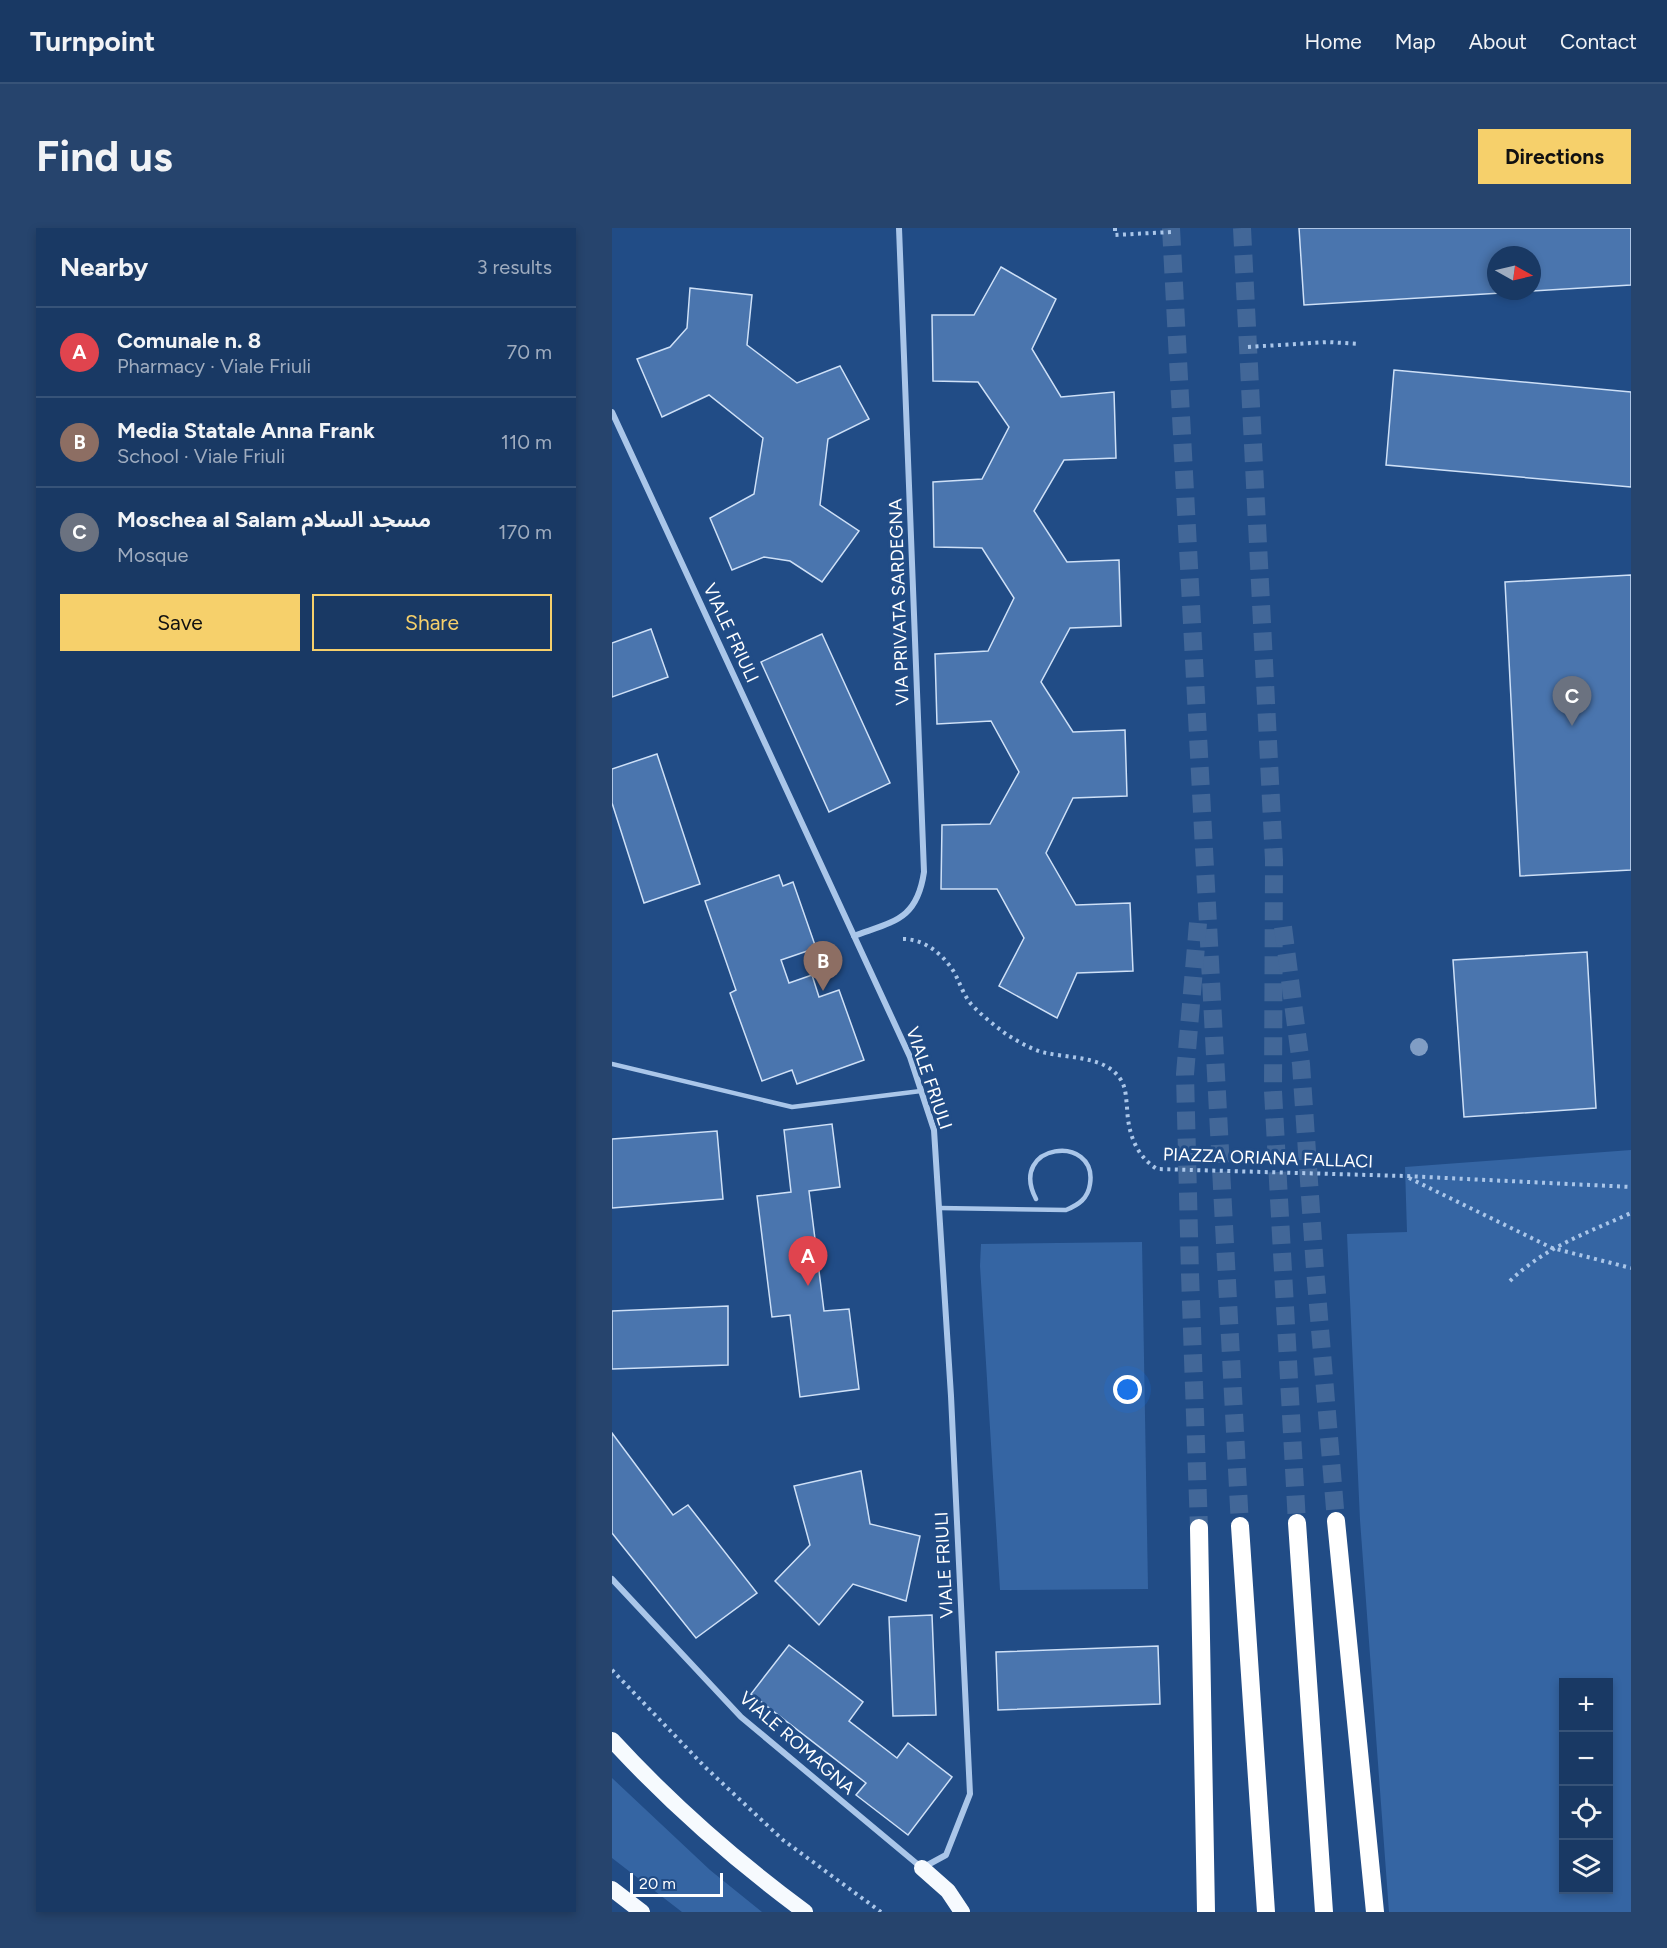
<!DOCTYPE html>
<html lang="en">
<head>
<meta charset="utf-8">
<style>
	body { margin:0; font-family:Figtree,"Noto Sans Arabic",sans-serif; background:#26446d; color:#f1f3f6 }
	.controls { position:absolute; right:18px; bottom:18px; display:grid; overflow:hidden; border-radius:0px; box-shadow:0 3px 9px #0003 }
	.controls button { width:54px; height:54px; display:grid; place-items:center; padding:0; border:0; border-bottom:2px solid #375378; background:#193964; color:#f1f3f6; font:30px sans-serif }
	.compass { position:absolute; left:875px; top:18px; width:54px; height:54px; border-radius:50%; background:#193964; box-shadow:0 3px 9px #0003; rotate:98deg }
	.scale { position:absolute; left:18px; bottom:15px; width:93px; box-sizing:border-box; padding-left:6px; border:3px solid #fff; border-top:0; font-size:16px; line-height:21px; white-space:nowrap; color:#fff; -webkit-text-stroke:4px #214c86; paint-order:stroke }
	.you { position:absolute; left:516px; top:1162px; width:21px; height:21px; margin:-15px; border:4px solid #fff; border-radius:50%; background:#1a73e8; box-shadow:0 0 0 9px #1a73e833 }
	.badge { display:grid; place-items:center; width:39px; height:39px; border-radius:50%; background:#f6d06b; color:#fff; font-size:20px; font-weight:700 }
	.pin { position:absolute; translate:-50% -50px; filter:drop-shadow(0 2px 3px #0008) }
	.pin::after { content:''; position:absolute; top:32px; width:21px; height:18px; background:inherit; clip-path:polygon(0 0,100% 0,50% 100%) }
	.list { margin:0; padding:0; list-style:none }
	h2 { display:flex; justify-content:space-between; align-items:center; height:78px; margin:0; padding:0 24px; font-size:26px }
	h2 small { font-size:20px; font-weight:400; color:#9facbf }
	.list li { display:grid; grid-template-columns:39px 1fr auto; gap:18px; align-items:center; box-sizing:border-box; height:90px; padding:0 24px; border-top:2px solid #375378 }
	.list b { display:block; font-size:22px; white-space:nowrap }
	.list p { margin:0; font-size:20px; white-space:nowrap; color:#9facbf }
	.list em { font-size:20px; font-style:normal; color:#9facbf }
	.actions { display:flex; gap:12px; padding:18px 24px }
	.actions a { flex:1; padding:14px 0; border:2px solid #f6d06b; border-radius:0px; text-align:center; font-size:21px; color:#f6d06b }
	.actions .main { background:#f6d06b; color:#111 }
	.icon { flex:none; width:33px; height:33px; fill:none; stroke:currentColor; stroke-width:2; stroke-linecap:round; stroke-linejoin:round }
	.map { position:relative; flex:none; width:1019px; height:1684px; overflow:hidden; border-radius:0px }
	header { display:flex; align-items:center; gap:36px; box-sizing:border-box; height:84px; padding:0 30px; background:#193964; border-bottom:2px solid #375378 }
	header strong { font-size:28px }
	nav { display:flex; gap:33px; margin-inline-start:auto; font-size:21px }
	.intro { display:flex; align-items:center; justify-content:space-between; box-sizing:border-box; height:144px; padding:0 36px }
	h1 { margin:0; font-size:42px }
	.button { padding:15px 27px; border-radius:0px; background:#f6d06b; color:#111; font-size:21px; font-weight:700 }
	main { display:flex; gap:36px; padding:0 36px }
	aside { flex:1; background:#193964; border-radius:0px; box-shadow:0 3px 9px #0003 }
	.map>svg:first-child { display:block }
	.green { fill:#3565a3; fill-rule:evenodd }
	.building { fill:#4a75ae; stroke:#cee0f7; stroke-width:1.5; fill-rule:evenodd }
	.lines { fill:none; stroke-linecap:round; stroke-linejoin:round }
	.motorway-tunnel { stroke:#426798; stroke-width:18; stroke-dasharray:18 9; stroke-linecap:butt }
	.path { stroke:#aac6e9; stroke-width:4; stroke-dasharray:3 4.5; stroke-linecap:butt }
	.service { stroke:#aac6e9; stroke-width:4.5 }
	.minor { stroke:#aac6e9; stroke-width:6 }
	.trunk { stroke:#f6fafe; stroke-width:16 }
	.motorway { stroke:#fff; stroke-width:18 }
	.tree { fill:#809dc4 }
	.labels { text-anchor:middle; stroke-width:6; stroke-linejoin:round; paint-order:stroke }
	.street-label { font-size:18px; fill:#fff; stroke:#214c86 }
</style>
</head>
<body>
<header>
<strong>Turnpoint</strong>
<nav><a>Home</a><a>Map</a><a>About</a><a>Contact</a></nav>
</header>
<div class="intro"><h1>Find us</h1><a class="button">Directions</a></div>
<main>
<aside>
<h2>Nearby<small>3 results</small></h2>
<ul class="list">
<li><span class="badge" style="background:#e0444e">A</span><div><b>Comunale n. 8</b><p>Pharmacy · Viale Friuli</p></div><em>70 m</em></li>
<li><span class="badge" style="background:#8d6e63">B</span><div><b>Media Statale Anna Frank</b><p>School · Viale Friuli</p></div><em>110 m</em></li>
<li><span class="badge" style="background:#6b7280">C</span><div><b>Moschea al Salam مسجد السلام</b><p>Mosque</p></div><em>170 m</em></li>
</ul>
<div class="actions"><a class="main">Save</a><a>Share</a></div>
</aside>
<div class="map">
<svg width="1019" height="1684" viewBox="0 0 1019 1684">
	<rect width="100%" height="100%" fill="#214c86"/>
	<g class="green">
		<path d="M 1019,922 L 1019,1684 L 777,1684 L 748,1292 L 735,1006 L 795,1004 L 793,939 ZM 951,1454 L 996,1454 L 996,1662 L 951,1662 Z"/>
		<path d="M 530,1014 L 536,1361 L 388,1362 L 368,1038 L 369,1016 Z"/>
		<path d="M 0,1550 L 98,1642 L 150,1684 L 70,1684 L 0,1630 Z"/>
	</g>
	<g class="building">
		<path d="M 687,0 L 1019,0 L 1019,57 L 692,77 ZM 884,27 L 920,27 L 920,63 L 884,63 Z"/>
		<path d="M 389,39 L 444,71 L 420,121 L 449,169 L 502,164 L 504,230 L 452,232 L 422,283 L 455,334 L 507,332 L 509,398 L 458,400 L 429,454 L 461,504 L 513,502 L 515,568 L 461,570 L 434,625 L 464,677 L 518,675 L 521,743 L 465,745 L 445,790 L 387,758 L 412,710 L 385,661 L 329,661 L 330,597 L 378,596 L 407,544 L 379,493 L 325,496 L 323,426 L 376,423 L 402,370 L 370,320 L 322,319 L 321,254 L 370,251 L 397,199 L 366,154 L 321,153 L 320,87 L 362,87 Z"/>
		<path d="M 78,60 L 140,67 L 135,117 L 185,155 L 228,138 L 257,191 L 216,211 L 208,277 L 247,303 L 210,354 L 178,333 L 152,329 L 120,342 L 98,290 L 142,266 L 151,210 L 97,167 L 50,189 L 25,131 L 58,119 L 75,100 Z"/>
		<path d="M 782,142 L 1019,164 L 1019,259 L 774,237 Z"/>
		<path d="M 1019,347 L 1019,642 L 908,648 L 893,354 Z"/>
		<path d="M 39,401 L 56,449 L 0,469 L 0,415 Z"/>
		<path d="M 210,406 L 278,555 L 217,584 L 149,434 Z"/>
		<path d="M 45,526 L 88,656 L 32,675 L 0,575 L 0,541 Z"/>
		<path d="M 167,647 L 171,658 L 181,654 L 204,720 L 169,732 L 177,755 L 200,747 L 207,769 L 227,762 L 252,832 L 185,856 L 180,842 L 150,853 L 118,765 L 124,762 L 93,673 Z"/>
		<path d="M 975,724 L 984,880 L 852,889 L 841,732 Z"/>
		<path d="M 220,896 L 228,959 L 197,963 L 212,1083 L 237,1081 L 247,1161 L 188,1169 L 178,1087 L 160,1089 L 145,968 L 179,964 L 172,902 Z"/>
		<path d="M 105,903 L 111,971 L 0,980 L 0,911 Z"/>
		<path d="M 116,1078 L 116,1137 L 0,1141 L 0,1083 Z"/>
		<path d="M 0,1205 L 61,1287 L 76,1277 L 145,1365 L 84,1410 L 0,1305 Z"/>
		<path d="M 249,1243 L 258,1296 L 308,1308 L 294,1373 L 241,1356 L 207,1397 L 163,1353 L 198,1317 L 182,1258 Z"/>
		<path d="M 320,1387 L 324,1487 L 281,1488 L 277,1389 Z"/>
		<path d="M 177,1417 L 251,1474 L 237,1493 L 285,1530 L 296,1515 L 340,1549 L 296,1607 L 244,1567 L 254,1555 L 139,1466 Z"/>
		<path d="M 546,1418 L 548,1476 L 386,1482 L 384,1424 Z"/>
	</g>
	<g class="lines">
		<g class="motorway-tunnel">
			<path d="M 559,0 L 628,1298"/>
			<path d="M 630,0 L 662,632 L 661,863 L 685,1295"/>
			<path d="M 586,695 L 573,846 L 578,1046 L 587,1300"/>
			<path d="M 671,699 L 689,836 L 703,1041 L 724,1293"/>
		</g>
		<g class="path">
			<path d="M 503,0 L 503,7 L 559,4"/>
			<path d="M 636,119 L 716,114 L 747,116"/>
			<path d="M 291,711 C 312,711 331,726 342,744 C 348,755 351,766 359,776 C 369,787 382,797 394,806 C 405,813 417,820 430,824 C 457,831 493,827 509,852 C 514,860 514,870 515,879 C 516,904 523,927 545,941 L 793,948 L 1019,959"/>
			<path d="M 797,950 L 940,1020 L 1019,1040"/>
			<path d="M 898,1053 C 933,1019 975,1005 1019,985"/>
			<path d="M 0,1442 L 93,1539 L 171,1612 L 269,1684"/>
		</g>
		<g class="service">
			<path d="M 0,836 L 180,879 L 309,863"/>
			<path d="M 327,980 L 454,982 C 466,977 476,971 478,956 C 486,905 395,915 424,971"/>
		</g>
		<g class="minor">
			<path d="M 0,184 L 298,829 L 322,902 L 339,1168 L 358,1566 L 334,1627 L 310,1640 L 129,1489 L 0,1351"/>
			<path d="M 242,708 C 282,693 305,692 312,644 L 287,0"/>
		</g>
		<g class="trunk">
			<path d="M 0,1512 C 58,1575 124,1633 193,1684"/>
			<path d="M 310,1640 L 336,1663 L 350,1684"/>
			<path d="M 0,1661 L 30,1684"/>
		</g>
		<g class="motorway">
			<path d="M 724,1293 L 763,1684"/>
			<path d="M 685,1295 L 712,1684"/>
			<path d="M 628,1298 L 654,1684"/>
			<path d="M 587,1300 L 594,1684"/>
		</g>
	</g>
	<circle class="tree" cx="807" cy="819" r="9"/>
	<g class="labels">
		<g class="street-label">
			<text transform="translate(287 374) rotate(-92)" y="6">VIA PRIVATA SARDEGNA</text>
			<text transform="translate(119 405) rotate(65)" y="6">VIALE FRIULI</text>
			<text transform="translate(317 850) rotate(71)" y="6">VIALE FRIULI</text>
			<text transform="translate(656 930) rotate(2)" y="6">PIAZZA ORIANA FALLACI</text>
			<text transform="translate(332 1337) rotate(-93)" y="6">VIALE FRIULI</text>
			<text transform="translate(185 1515) rotate(41)" y="6">VIALE ROMAGNA</text>
		</g>
	</g>
</svg>
<div class="controls">
<button>+</button>
<button>−</button>
<button><svg class="icon" aria-label="locate" viewBox="0 0 24 24"><circle cx="12" cy="12" r="6"/><path d="M12 2v4M12 18v4M2 12h4M18 12h4"/></svg></button>
<button><svg class="icon" aria-label="layers" viewBox="0 0 24 24"><path d="M12 4l9 5-9 5-9-5zM3 14l9 5 9-5"/></svg></button>
</div>
<svg class="compass" viewBox="-18 -18 36 36"><path d="M0-13l5 13h-10z" fill="#e53935"/><path d="M0 13l5-13h-10z" fill="#9facbf"/></svg>
<div class="scale">20 m</div>
<div class="you"></div>
<div class="pin badge" style="left:196px;top:1058px;background:#e0444e">A</div>
<div class="pin badge" style="left:211px;top:763px;background:#8d6e63">B</div>
<div class="pin badge" style="left:960px;top:498px;background:#6b7280">C</div>
</div>
</main>
</body>
</html>
